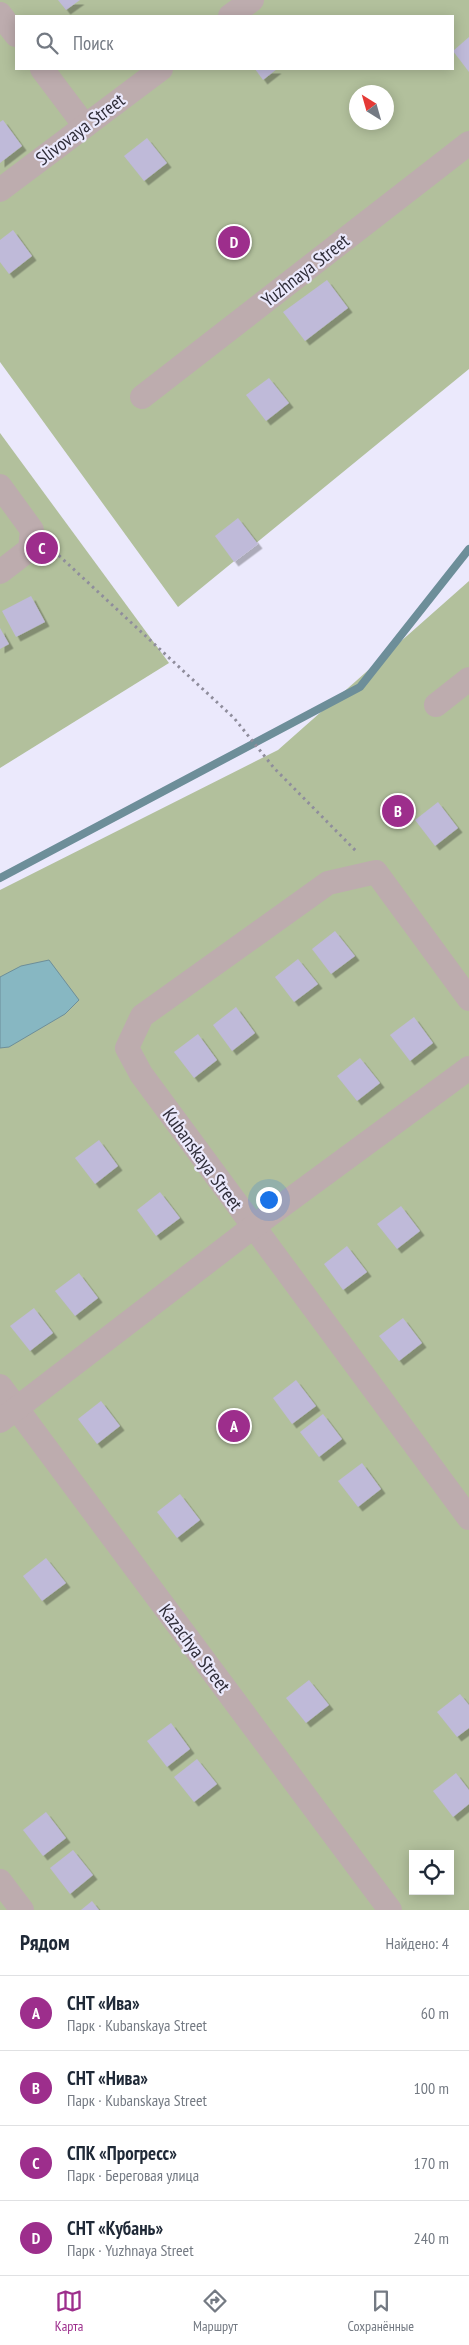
<!DOCTYPE html>
<html lang="ru">
<head>
<meta charset="utf-8">
<style>
	body { margin:0; font-family:"PT Sans Narrow",sans-serif; background:#f6f6f7; color:#1f2937 }
	.controls { position:absolute; right:15px; bottom:15px; display:grid; overflow:hidden; border-radius:0px; box-shadow:0 2px 12px #0003 }
	.controls button { width:45px; height:45px; display:grid; place-items:center; padding:0; border:0; border-bottom:1px solid #e0e1e3; background:#fff; color:#1f2937; font:25px sans-serif }
	.compass { position:absolute; left:349px; top:85px; width:45px; height:45px; border-radius:50%; background:#fff; box-shadow:0 2px 12px #0003; rotate:323deg }
	.you { position:absolute; left:268px; top:1199px; width:18px; height:18px; margin:-12px; border:4px solid #fff; border-radius:50%; background:#1a73e8; box-shadow:0 0 0 8px #1a73e833 }
	.badge { display:grid; place-items:center; width:32px; height:32px; border-radius:50%; background:#9d2e8c; color:#fff; font-size:16px; font-weight:700 }
	.pin { position:absolute; translate:-50% -50%; border:2px solid #fff; box-shadow:0 1px 5px #0006 }
	.list { margin:0; padding:0; list-style:none }
	h2 { display:flex; justify-content:space-between; align-items:center; height:65px; margin:0; padding:0 20px; font-size:21px }
	h2 small { font-size:16px; font-weight:400; color:#747a83 }
	.list li { display:grid; grid-template-columns:32px 1fr auto; gap:15px; align-items:center; box-sizing:border-box; height:75px; padding:0 20px; border-top:1px solid #e0e1e3 }
	.list b { display:block; font-size:19px; white-space:nowrap }
	.list p { margin:0; font-size:16px; white-space:nowrap; color:#747a83 }
	.list em { font-size:16px; font-style:normal; color:#747a83 }
	.icon { flex:none; width:28px; height:28px; fill:none; stroke:currentColor; stroke-width:2; stroke-linecap:round; stroke-linejoin:round }
	.map { position:relative; flex:none; width:469px; height:1910px; overflow:hidden }
	.search { position:absolute; background:#fff; box-shadow:0 2px 12px #0003; left:15px; right:15px; top:15px; height:55px; display:flex; align-items:center; gap:12px; box-sizing:border-box; padding:0 18px; border-radius:0px; color:#747a83; font-size:19px }
	.sheet { height:365px; background:#fff }
	nav { display:flex; justify-content:space-around; align-items:center; box-sizing:border-box; height:70px; border-top:1px solid #e0e1e3; background:#fff; font-size:14px; color:#747a83 }
	nav a { display:grid; justify-items:center; gap:2px }
	nav .on { color:#9d2e8c }
	.map>svg:first-child { display:block }
	.green { fill:#b2c09c; fill-rule:evenodd }
	.water { fill:#87b7c2; stroke:#6d8e99 }
	.lines { fill:none; stroke-linecap:round; stroke-linejoin:round }
	.stream { stroke:#6d8e99; stroke-width:8 }
	.building { fill:#bfbad9; filter:url(#shadow) }
	.path { stroke:#8f8d9c; stroke-width:3; stroke-dasharray:2.5 4; stroke-linecap:butt }
	.street { stroke:#bdacae; stroke-width:24 }
	.labels { text-anchor:middle; stroke-width:4.5; stroke-linejoin:round; paint-order:stroke }
	.street-label { font-size:19px; fill:#2f2d39; stroke:#ebe9fc }
</style>
</head>
<body>
<div class="map">
<svg width="469" height="1910" viewBox="0 0 469 1910">
	<defs>
		<filter id="shadow"><feDropShadow dx="4.5" dy="4.5" stdDeviation="0" flood-color="#0004"/></filter>
	</defs>
	<rect width="100%" height="100%" fill="#ebe9fc"/>
	<g class="green">
		<path d="M 0,0 L 469,0 L 469,369 L 178,607 L 0,362 ZM 16,16 L 453,16 L 453,69 L 16,69 ZM 356,92 L 386,92 L 386,122 L 356,122 Z"/>
		<path d="M 0,433 L 169,663 L 0,768 Z"/>
		<path d="M 469,581 L 469,1910 L 0,1910 L 0,890 L 278,750 ZM 413,1854 L 450,1854 L 450,1891 L 413,1891 Z"/>
	</g>
	<path class="water" d="M 49,960 L 79,1000 L 65,1014 L 9,1047 L 0,1048 L 0,977 L 21,966 Z"/>
	<g class="lines">
		<path class="stream" d="M 0,878 L 360,687 L 469,549"/>
	</g>
	<g class="building">
		<path d="M 58,0 L 80,0 L 66,10 Z"/>
		<path d="M 469,37 L 469,72 L 453,51 Z"/>
		<path d="M 255,69 L 277,69 L 263,80 Z"/>
		<path d="M 3,120 L 22,146 L 0,163 L 0,122 Z"/>
		<path d="M 147,138 L 167,163 L 144,181 L 124,156 Z"/>
		<path d="M 13,230 L 32,256 L 9,274 L 0,262 L 0,240 Z"/>
		<path d="M 327,280 L 348,308 L 305,341 L 283,312 Z"/>
		<path d="M 269,378 L 289,403 L 266,421 L 246,395 Z"/>
		<path d="M 238,518 L 258,544 L 234,562 L 215,536 Z"/>
		<path d="M 31,596 L 45,622 L 16,637 L 2,611 Z"/>
		<path d="M 0,628 L 9,644 L 0,649 Z"/>
		<path d="M 438,802 L 458,828 L 435,846 L 415,820 Z"/>
		<path d="M 335,931 L 355,956 L 331,974 L 312,949 Z"/>
		<path d="M 298,959 L 318,984 L 294,1002 L 275,977 Z"/>
		<path d="M 236,1007 L 255,1033 L 232,1051 L 213,1025 Z"/>
		<path d="M 414,1017 L 433,1043 L 410,1061 L 390,1035 Z"/>
		<path d="M 198,1034 L 217,1060 L 194,1078 L 174,1052 Z"/>
		<path d="M 360,1058 L 380,1083 L 357,1101 L 337,1076 Z"/>
		<path d="M 99,1140 L 118,1166 L 95,1184 L 75,1158 Z"/>
		<path d="M 160,1192 L 180,1218 L 156,1236 L 137,1210 Z"/>
		<path d="M 401,1206 L 420,1231 L 397,1249 L 377,1224 Z"/>
		<path d="M 347,1246 L 367,1272 L 343,1290 L 324,1264 Z"/>
		<path d="M 79,1273 L 98,1298 L 75,1316 L 55,1291 Z"/>
		<path d="M 34,1308 L 53,1333 L 30,1351 L 10,1326 Z"/>
		<path d="M 403,1318 L 422,1343 L 399,1361 L 379,1336 Z"/>
		<path d="M 296,1380 L 316,1406 L 292,1424 L 273,1398 Z"/>
		<path d="M 101,1401 L 120,1426 L 97,1444 L 78,1419 Z"/>
		<path d="M 323,1414 L 342,1439 L 319,1457 L 300,1432 Z"/>
		<path d="M 362,1463 L 381,1489 L 358,1507 L 338,1481 Z"/>
		<path d="M 180,1494 L 200,1520 L 177,1538 L 157,1512 Z"/>
		<path d="M 46,1558 L 66,1583 L 42,1601 L 23,1576 Z"/>
		<path d="M 309,1680 L 329,1705 L 306,1723 L 286,1698 Z"/>
		<path d="M 460,1694 L 469,1705 L 469,1728 L 457,1737 L 437,1712 Z"/>
		<path d="M 171,1723 L 190,1749 L 167,1767 L 147,1741 Z"/>
		<path d="M 197,1759 L 217,1784 L 194,1802 L 174,1777 Z"/>
		<path d="M 456,1773 L 469,1790 L 469,1804 L 453,1817 L 433,1791 Z"/>
		<path d="M 46,1812 L 66,1838 L 43,1856 L 23,1830 Z"/>
		<path d="M 73,1850 L 93,1875 L 70,1894 L 50,1868 Z"/>
		<path d="M 92,1901 L 99,1910 L 81,1910 Z"/>
	</g>
	<g class="lines">
		<path class="path" d="M 54,551 L 234,718 L 274,768 L 356,851"/>
		<g class="street">
			<path d="M 0,14 L 16,35"/>
			<path d="M 230,16 L 252,0"/>
			<path d="M 42,69 L 85,126"/>
			<path d="M 0,190 L 161,69"/>
			<path d="M 142,397 L 469,143"/>
			<path d="M 0,486 L 32,530 L 30,549 L 0,572"/>
			<path d="M 436,705 L 469,679"/>
			<path d="M 469,999 L 376,872 L 328,883 L 142,1016 L 127,1048 L 141,1074 L 469,1518"/>
			<path d="M 0,1386 L 390,1910"/>
			<path d="M 0,1421 L 253,1227 L 469,1068"/>
			<path d="M 0,1881 L 22,1910"/>
		</g>
	</g>
	<g class="labels">
		<g class="street-label">
			<text transform="translate(80 129) rotate(-37)" y="7">Slivovaya Street</text>
			<text transform="translate(305 270) rotate(-38)" y="7">Yuzhnaya Street</text>
			<text transform="translate(203 1159) rotate(54)" y="7">Kubanskaya Street</text>
			<text transform="translate(195 1648) rotate(53)" y="7">Kazachya Street</text>
		</g>
	</g>
</svg>
<div class="controls">
<button><svg class="icon" aria-label="locate" viewBox="0 0 24 24"><circle cx="12" cy="12" r="6"/><path d="M12 2v4M12 18v4M2 12h4M18 12h4"/></svg></button>
</div>
<svg class="compass" viewBox="-18 -18 36 36"><path d="M0-13l5 13h-10z" fill="#e53935"/><path d="M0 13l5-13h-10z" fill="#747a83"/></svg>
<div class="you"></div>
<div class="pin badge" style="left:234px;top:1426px">A</div>
<div class="pin badge" style="left:398px;top:811px">B</div>
<div class="pin badge" style="left:42px;top:548px">C</div>
<div class="pin badge" style="left:234px;top:242px">D</div>
<div class="search"><svg class="icon" aria-label="search" viewBox="0 0 24 24"><circle cx="10" cy="10" r="6"/><path d="M15 15l6 6"/></svg>Поиск</div>
</div>
<section class="sheet">
<h2>Рядом<small>Найдено: 4</small></h2>
<ul class="list">
<li><span class="badge">A</span><div><b>СНТ «Ива»</b><p>Парк · Kubanskaya Street</p></div><em>60 m</em></li>
<li><span class="badge">B</span><div><b>СНТ «Нива»</b><p>Парк · Kubanskaya Street</p></div><em>100 m</em></li>
<li><span class="badge">C</span><div><b>СПК «Прогресс»</b><p>Парк · Береговая улица</p></div><em>170 m</em></li>
<li><span class="badge">D</span><div><b>СНТ «Кубань»</b><p>Парк · Yuzhnaya Street</p></div><em>240 m</em></li>
</ul>
</section>
<nav>
<a class="on"><svg class="icon" aria-label="map" viewBox="0 0 24 24"><path d="M3 6l6-2 6 2 6-2v14l-6 2-6-2-6 2zM9 4v14M15 6v14"/></svg>Карта</a>
<a><svg class="icon" aria-label="directions" viewBox="0 0 24 24"><path d="M12 3l9 9-9 9-9-9zM9 14v-3h6M13 9l2 2-2 2"/></svg>Маршрут</a>
<a><svg class="icon" aria-label="saved" viewBox="0 0 24 24"><path d="M7 4h10v16l-5-4-5 4z"/></svg>Сохранённые</a>
</nav>
</body>
</html>
